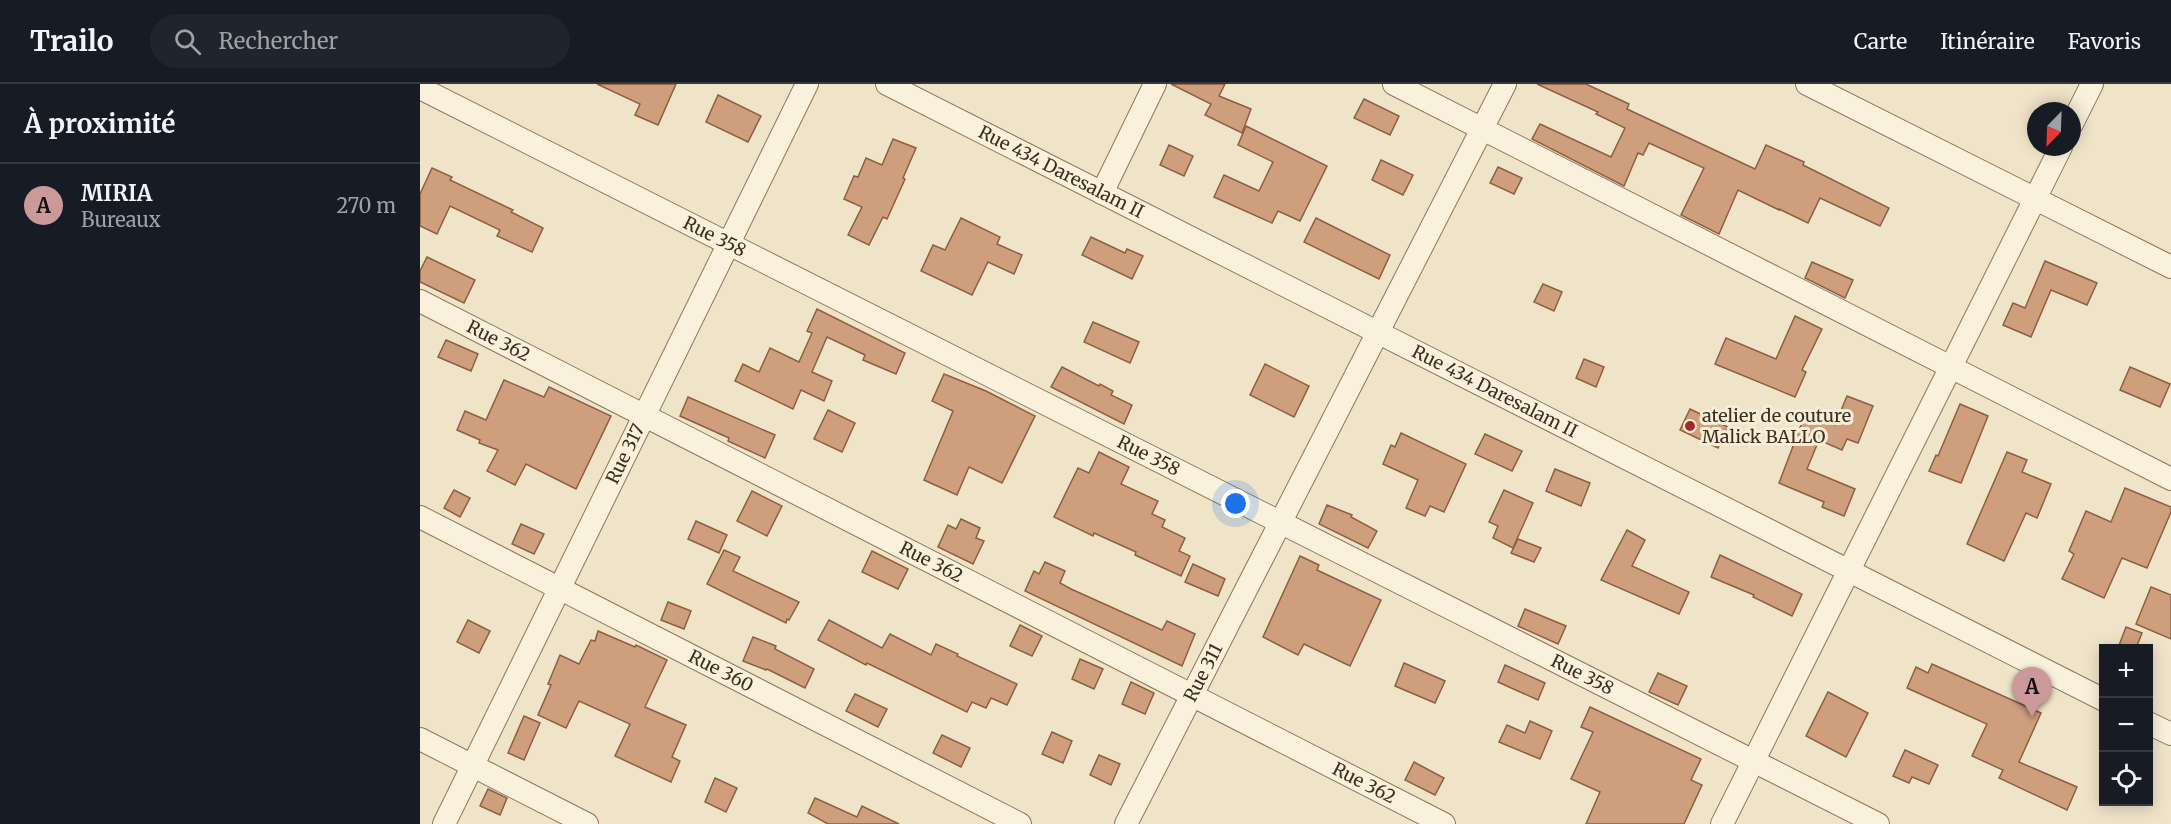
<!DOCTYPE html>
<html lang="fr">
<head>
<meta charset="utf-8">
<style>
	body { margin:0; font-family:Merriweather,serif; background:#20242c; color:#f1f3f6 }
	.controls { position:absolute; right:18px; bottom:18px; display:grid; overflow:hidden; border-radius:0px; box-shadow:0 3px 15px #0003 }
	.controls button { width:54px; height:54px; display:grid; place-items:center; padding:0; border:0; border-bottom:2px solid #363941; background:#171b24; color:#f1f3f6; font:30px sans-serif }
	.compass { position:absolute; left:1607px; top:18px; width:54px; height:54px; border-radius:50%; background:#171b24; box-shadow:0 3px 15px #0003; rotate:203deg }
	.you { position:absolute; left:816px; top:420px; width:21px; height:21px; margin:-15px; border:4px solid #fff; border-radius:50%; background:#1a73e8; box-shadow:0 0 0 9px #1a73e833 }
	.badge { display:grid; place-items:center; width:39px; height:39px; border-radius:50%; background:#cc999b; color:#111; font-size:20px; font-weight:700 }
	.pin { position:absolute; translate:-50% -50px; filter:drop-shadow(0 2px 3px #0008) }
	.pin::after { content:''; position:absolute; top:32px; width:21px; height:18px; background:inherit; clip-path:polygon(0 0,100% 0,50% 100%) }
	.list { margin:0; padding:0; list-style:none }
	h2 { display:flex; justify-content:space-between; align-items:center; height:78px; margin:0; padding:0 24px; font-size:26px }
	h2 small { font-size:20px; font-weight:400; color:#9ea1a6 }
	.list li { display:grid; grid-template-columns:39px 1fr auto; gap:18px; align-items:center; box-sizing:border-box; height:84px; padding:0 24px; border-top:2px solid #363941 }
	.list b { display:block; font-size:22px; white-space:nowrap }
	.list p { margin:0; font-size:20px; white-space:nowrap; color:#9ea1a6 }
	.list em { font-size:20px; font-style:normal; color:#9ea1a6 }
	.icon { flex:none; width:33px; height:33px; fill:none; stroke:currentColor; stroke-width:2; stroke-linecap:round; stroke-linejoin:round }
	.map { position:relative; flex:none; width:1751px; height:740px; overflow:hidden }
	header { display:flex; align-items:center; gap:36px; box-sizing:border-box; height:84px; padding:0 30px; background:#171b24; border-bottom:2px solid #363941 }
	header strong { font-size:28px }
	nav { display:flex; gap:33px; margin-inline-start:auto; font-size:21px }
	.search { width:420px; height:54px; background:#20242c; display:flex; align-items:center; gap:15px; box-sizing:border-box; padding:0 21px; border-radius:33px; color:#9ea1a6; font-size:22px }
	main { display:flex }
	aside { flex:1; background:#171b24 }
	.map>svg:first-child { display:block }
	.building { fill:#cf9f7d; stroke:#8d5f41; stroke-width:1.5 }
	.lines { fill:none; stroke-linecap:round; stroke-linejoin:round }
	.minor-casing { stroke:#8d765c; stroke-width:24 }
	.minor { stroke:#faf1dc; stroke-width:22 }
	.poi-dot { fill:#9e2a2b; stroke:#f7eed8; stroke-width:2 }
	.labels { text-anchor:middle; stroke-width:6; stroke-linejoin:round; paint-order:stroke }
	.street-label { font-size:18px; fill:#3d2e20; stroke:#f7eed8 }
	.poi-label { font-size:18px; fill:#3d2e20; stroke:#f7eed8; text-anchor:start }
</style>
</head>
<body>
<header>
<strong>Trailo</strong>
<div class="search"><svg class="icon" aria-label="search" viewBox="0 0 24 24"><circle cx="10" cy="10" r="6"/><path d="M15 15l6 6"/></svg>Rechercher</div>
<nav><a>Carte</a><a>Itinéraire</a><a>Favoris</a></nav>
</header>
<main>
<aside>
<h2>À proximité<small></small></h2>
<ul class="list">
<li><span class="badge">A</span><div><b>MIRIA</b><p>Bureaux</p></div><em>270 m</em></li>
</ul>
</aside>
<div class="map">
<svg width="1751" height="740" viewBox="0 0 1751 740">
	<rect width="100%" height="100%" fill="#f0e4c8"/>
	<g class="building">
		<path d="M 177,0 L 256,0 L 238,41 L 215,31 L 220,20 Z"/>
		<path d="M 751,0 L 805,0 L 799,12 L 831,25 L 822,49 L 785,31 L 791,20 Z"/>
		<path d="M 1117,0 L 1166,0 L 1209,20 L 1207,25 L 1335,85 L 1346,61 L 1384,78 L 1383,81 L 1469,124 L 1460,142 L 1400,114 L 1388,139 L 1359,125 L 1359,126 L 1318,106 L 1299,150 L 1261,131 L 1284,84 L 1229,59 L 1223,71 L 1218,69 L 1204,102 L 1112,55 L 1120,40 L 1191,73 L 1205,44 L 1176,30 L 1178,28 Z"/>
		<path d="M 298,11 L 341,32 L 328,58 L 286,38 Z"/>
		<path d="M 944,15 L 979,32 L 970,51 L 934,34 Z"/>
		<path d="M 826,42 L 907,82 L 880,137 L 858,127 L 852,139 L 794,113 L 804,91 L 839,107 L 853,78 L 818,61 Z"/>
		<path d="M 473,55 L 496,64 L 483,94 L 485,95 L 467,135 L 463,133 L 449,161 L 428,151 L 442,123 L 424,115 L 434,92 L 438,93 L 446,74 L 462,81 Z"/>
		<path d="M 749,61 L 773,72 L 764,92 L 740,81 Z"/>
		<path d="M 961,76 L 993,91 L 983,111 L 952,96 Z"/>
		<path d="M 1078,83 L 1102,94 L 1094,110 L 1070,99 Z"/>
		<path d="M 12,84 L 32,93 L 30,96 L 93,126 L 91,128 L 123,144 L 112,168 L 77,152 L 80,146 L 30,122 L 17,150 L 0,142 L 0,110 Z"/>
		<path d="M 541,134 L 580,153 L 577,160 L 602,171 L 594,190 L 568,178 L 552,211 L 501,187 L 513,161 L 525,166 Z"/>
		<path d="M 896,134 L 970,171 L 959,195 L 884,158 Z"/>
		<path d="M 671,153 L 705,169 L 707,165 L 723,172 L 712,195 L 662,171 Z"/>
		<path d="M 7,173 L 55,196 L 44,219 L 0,198 L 0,187 Z"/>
		<path d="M 1625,177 L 1677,199 L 1667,221 L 1631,206 L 1611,253 L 1583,241 L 1593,219 L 1605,224 Z"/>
		<path d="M 1392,178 L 1433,196 L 1425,214 L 1385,194 Z"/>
		<path d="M 1123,200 L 1142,208 L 1134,227 L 1114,218 Z"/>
		<path d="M 397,225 L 485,269 L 476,290 L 443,276 L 445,271 L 407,253 L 392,288 L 412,297 L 404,317 L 381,306 L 373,325 L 315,297 L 323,280 L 339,288 L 350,264 L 379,278 L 392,249 L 387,247 Z"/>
		<path d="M 1375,232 L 1402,245 L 1382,286 L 1386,288 L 1375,313 L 1295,280 L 1306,254 L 1356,275 Z"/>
		<path d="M 673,238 L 719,258 L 710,279 L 664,258 Z"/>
		<path d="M 26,256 L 58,270 L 51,287 L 18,273 Z"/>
		<path d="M 1164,275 L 1184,283 L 1176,303 L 1156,294 Z"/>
		<path d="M 845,280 L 889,302 L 874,333 L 830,311 Z"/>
		<path d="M 642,283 L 679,302 L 680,300 L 693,307 L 691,311 L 712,321 L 704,340 L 631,303 Z"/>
		<path d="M 1710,283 L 1750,300 L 1740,323 L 1700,306 Z"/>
		<path d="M 524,290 L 566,307 L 615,332 L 582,399 L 549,383 L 537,411 L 504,396 L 533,327 L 512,317 Z"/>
		<path d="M 84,296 L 124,313 L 129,303 L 191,332 L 156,405 L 106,380 L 95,401 L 67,387 L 78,366 L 59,359 L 60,356 L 37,346 L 45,327 L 66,336 Z"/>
		<path d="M 1427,312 L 1453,322 L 1438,359 L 1427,355 L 1422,366 L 1399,356 L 1387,385 L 1435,405 L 1424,432 L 1402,423 L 1404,418 L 1359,399 L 1386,328 L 1415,341 Z"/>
		<path d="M 268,313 L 355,351 L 345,374 L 308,357 L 309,354 L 260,332 Z"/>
		<path d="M 1540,320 L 1568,332 L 1541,399 L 1509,387 L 1516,371 L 1518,372 Z"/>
		<path d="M 1270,325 L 1308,343 L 1298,364 L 1260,346 Z"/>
		<path d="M 408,326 L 435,339 L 422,368 L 394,355 Z"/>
		<path d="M 981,349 L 1046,380 L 1024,428 L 1010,422 L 1005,432 L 986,424 L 998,396 L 963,380 L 971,361 L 975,363 Z"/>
		<path d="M 1065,350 L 1102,367 L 1092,387 L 1055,370 Z"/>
		<path d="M 679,368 L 709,383 L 701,400 L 738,417 L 732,430 L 745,436 L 742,443 L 765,454 L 759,467 L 770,472 L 761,492 L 715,471 L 716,468 L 674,449 L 673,452 L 634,433 L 658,384 L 669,389 Z"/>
		<path d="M 1587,368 L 1607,376 L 1602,388 L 1631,400 L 1617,434 L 1606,429 L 1584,477 L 1547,460 Z"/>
		<path d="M 1135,385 L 1170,399 L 1161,422 L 1126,407 Z"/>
		<path d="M 1705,404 L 1751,423 L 1751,428 L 1727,484 L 1702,474 L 1684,514 L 1642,495 L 1654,470 L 1649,467 L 1666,427 L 1691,438 Z"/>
		<path d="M 34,406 L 50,414 L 40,433 L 24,424 Z"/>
		<path d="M 1084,406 L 1113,419 L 1093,464 L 1073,454 L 1078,442 L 1069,438 Z"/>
		<path d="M 332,407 L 362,422 L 347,452 L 317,437 Z"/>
		<path d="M 907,421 L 932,431 L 931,433 L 957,447 L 948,464 L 899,440 Z"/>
		<path d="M 541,435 L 560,444 L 556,454 L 564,457 L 553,480 L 518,463 L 528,441 L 536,445 Z"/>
		<path d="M 276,437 L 307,451 L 299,469 L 268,455 Z"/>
		<path d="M 101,440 L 124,450 L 114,470 L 92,460 Z"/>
		<path d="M 1207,446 L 1225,456 L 1212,482 L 1269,508 L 1259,530 L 1181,496 Z"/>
		<path d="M 1098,455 L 1121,464 L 1114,478 L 1091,469 Z"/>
		<path d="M 304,466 L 320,473 L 313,487 L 379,518 L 369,536 L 367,535 L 366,539 L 287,500 Z"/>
		<path d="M 452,467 L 488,485 L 478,505 L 442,488 Z"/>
		<path d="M 1300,471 L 1382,510 L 1372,532 L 1333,513 L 1334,511 L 1291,493 Z"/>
		<path d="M 880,472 L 899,481 L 897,486 L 961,516 L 930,582 L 884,560 L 878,571 L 843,553 Z"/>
		<path d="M 625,478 L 645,487 L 640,499 L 651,505 L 742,546 L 747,537 L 775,550 L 762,582 L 605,507 L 614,487 L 619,490 Z"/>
		<path d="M 773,480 L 805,495 L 798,512 L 765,498 Z"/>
		<path d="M 1731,503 L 1751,511 L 1751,555 L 1716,540 Z"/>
		<path d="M 248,518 L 271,527 L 264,545 L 241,536 Z"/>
		<path d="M 1105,525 L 1146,542 L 1138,560 L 1098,542 Z"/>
		<path d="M 48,536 L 70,547 L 59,569 L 37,558 Z"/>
		<path d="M 409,536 L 462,564 L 470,550 L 511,571 L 516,560 L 538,570 L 537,572 L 597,600 L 587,621 L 571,614 L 566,624 L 552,618 L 547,628 L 447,579 L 446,581 L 398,556 Z"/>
		<path d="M 600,541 L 622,552 L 612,572 L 590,562 Z"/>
		<path d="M 1706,543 L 1722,549 L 1716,564 L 1698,564 Z"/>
		<path d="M 178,547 L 215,563 L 216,561 L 247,576 L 225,623 L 266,641 L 252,673 L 260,677 L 251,698 L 195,672 L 210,640 L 159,617 L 146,644 L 118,631 L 131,601 L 128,600 L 140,571 L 159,580 L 171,556 L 175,557 Z"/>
		<path d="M 333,553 L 356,562 L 355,565 L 394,585 L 385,604 L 347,585 L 346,586 L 323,577 Z"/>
		<path d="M 660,575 L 683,585 L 674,605 L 652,595 Z"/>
		<path d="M 984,579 L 1025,597 L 1015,619 L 975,602 Z"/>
		<path d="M 1512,580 L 1621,629 L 1599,678 L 1657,703 L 1647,726 L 1579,694 L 1583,686 L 1552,672 L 1567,640 L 1487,604 L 1496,583 L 1508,589 Z"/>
		<path d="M 1085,581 L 1125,599 L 1118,616 L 1078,598 Z"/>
		<path d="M 1238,589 L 1267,602 L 1258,621 L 1229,608 Z"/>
		<path d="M 711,598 L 734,609 L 725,630 L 702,620 Z"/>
		<path d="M 1408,608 L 1448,629 L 1426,673 L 1386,652 Z"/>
		<path d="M 435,610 L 467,625 L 458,643 L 426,627 Z"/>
		<path d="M 1170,623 L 1281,675 L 1271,696 L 1282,701 L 1264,740 L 1166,740 L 1180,708 L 1151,695 L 1173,648 L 1161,643 Z"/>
		<path d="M 104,632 L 120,639 L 104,676 L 88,669 Z"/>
		<path d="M 1110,637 L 1132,647 L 1120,675 L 1079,658 L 1087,641 L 1105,649 Z"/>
		<path d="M 632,648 L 652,657 L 643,679 L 622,670 Z"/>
		<path d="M 522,651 L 550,664 L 541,683 L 513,669 Z"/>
		<path d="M 1485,666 L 1518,681 L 1509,700 L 1492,693 L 1489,699 L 1473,692 Z"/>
		<path d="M 679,671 L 700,680 L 691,701 L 670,691 Z"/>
		<path d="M 994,678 L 1024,694 L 1015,711 L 985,696 Z"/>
		<path d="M 295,694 L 317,704 L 306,728 L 285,718 Z"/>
		<path d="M 68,705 L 87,714 L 80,731 L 60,722 Z"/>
		<path d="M 395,714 L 437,733 L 442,722 L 479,740 L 408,740 L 388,729 Z"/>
	</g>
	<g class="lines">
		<defs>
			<g id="minor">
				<path id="s1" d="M 467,0 L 1684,616"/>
				<path d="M 974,0 L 1751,395"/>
				<path d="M 1387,0 L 1751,183"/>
				<path id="s2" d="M 0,4 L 1458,740"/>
				<path d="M 1652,40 L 1672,0"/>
				<path d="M 682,109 L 735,0"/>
				<path id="s3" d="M 0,217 L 1024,740"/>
				<path id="s4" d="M 0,433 L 600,740"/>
				<path d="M 1728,639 L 1751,650"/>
				<path d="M 0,655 L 167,740"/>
				<path id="s5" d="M 24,740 L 387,0"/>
				<path id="s6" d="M 706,740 L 1085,0"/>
				<path d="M 1302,740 L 1641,63"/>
			</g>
		</defs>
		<use href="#minor" class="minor-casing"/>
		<use href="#minor" class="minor"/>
	</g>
	<circle class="poi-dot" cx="1270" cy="342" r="6"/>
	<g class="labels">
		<g class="street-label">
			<text dy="6" stroke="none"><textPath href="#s1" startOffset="195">Rue 434 Daresalam II</textPath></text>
			<text dy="6" stroke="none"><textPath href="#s2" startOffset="330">Rue 358</textPath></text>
			<text dy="6" stroke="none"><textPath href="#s3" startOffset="88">Rue 362</textPath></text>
			<text dy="6" stroke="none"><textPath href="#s1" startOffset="681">Rue 434 Daresalam II</textPath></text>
			<text dy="6" stroke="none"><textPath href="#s5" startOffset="412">Rue 317</textPath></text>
			<text dy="6" stroke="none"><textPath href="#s2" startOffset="816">Rue 358</textPath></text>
			<text dy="6" stroke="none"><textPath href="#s3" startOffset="574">Rue 362</textPath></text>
			<text dy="6" stroke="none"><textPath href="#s4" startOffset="338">Rue 360</textPath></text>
			<text dy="6" stroke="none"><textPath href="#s6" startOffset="170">Rue 311</textPath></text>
			<text dy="6" stroke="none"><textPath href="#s2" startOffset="1302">Rue 358</textPath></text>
			<text dy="6" stroke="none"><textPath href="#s3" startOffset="1060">Rue 362</textPath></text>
		</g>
		<g class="poi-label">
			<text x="1282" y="338">atelier de couture<tspan x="1282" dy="21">Malick BALLO</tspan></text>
		</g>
	</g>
</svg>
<div class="controls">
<button>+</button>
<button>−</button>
<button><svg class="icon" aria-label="locate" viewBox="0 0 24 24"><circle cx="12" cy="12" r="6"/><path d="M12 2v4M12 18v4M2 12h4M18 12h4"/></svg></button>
</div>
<svg class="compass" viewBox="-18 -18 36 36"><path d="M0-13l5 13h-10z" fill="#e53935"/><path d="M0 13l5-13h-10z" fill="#9ea1a6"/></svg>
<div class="you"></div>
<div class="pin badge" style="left:1612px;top:633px">A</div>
</div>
</main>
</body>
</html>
